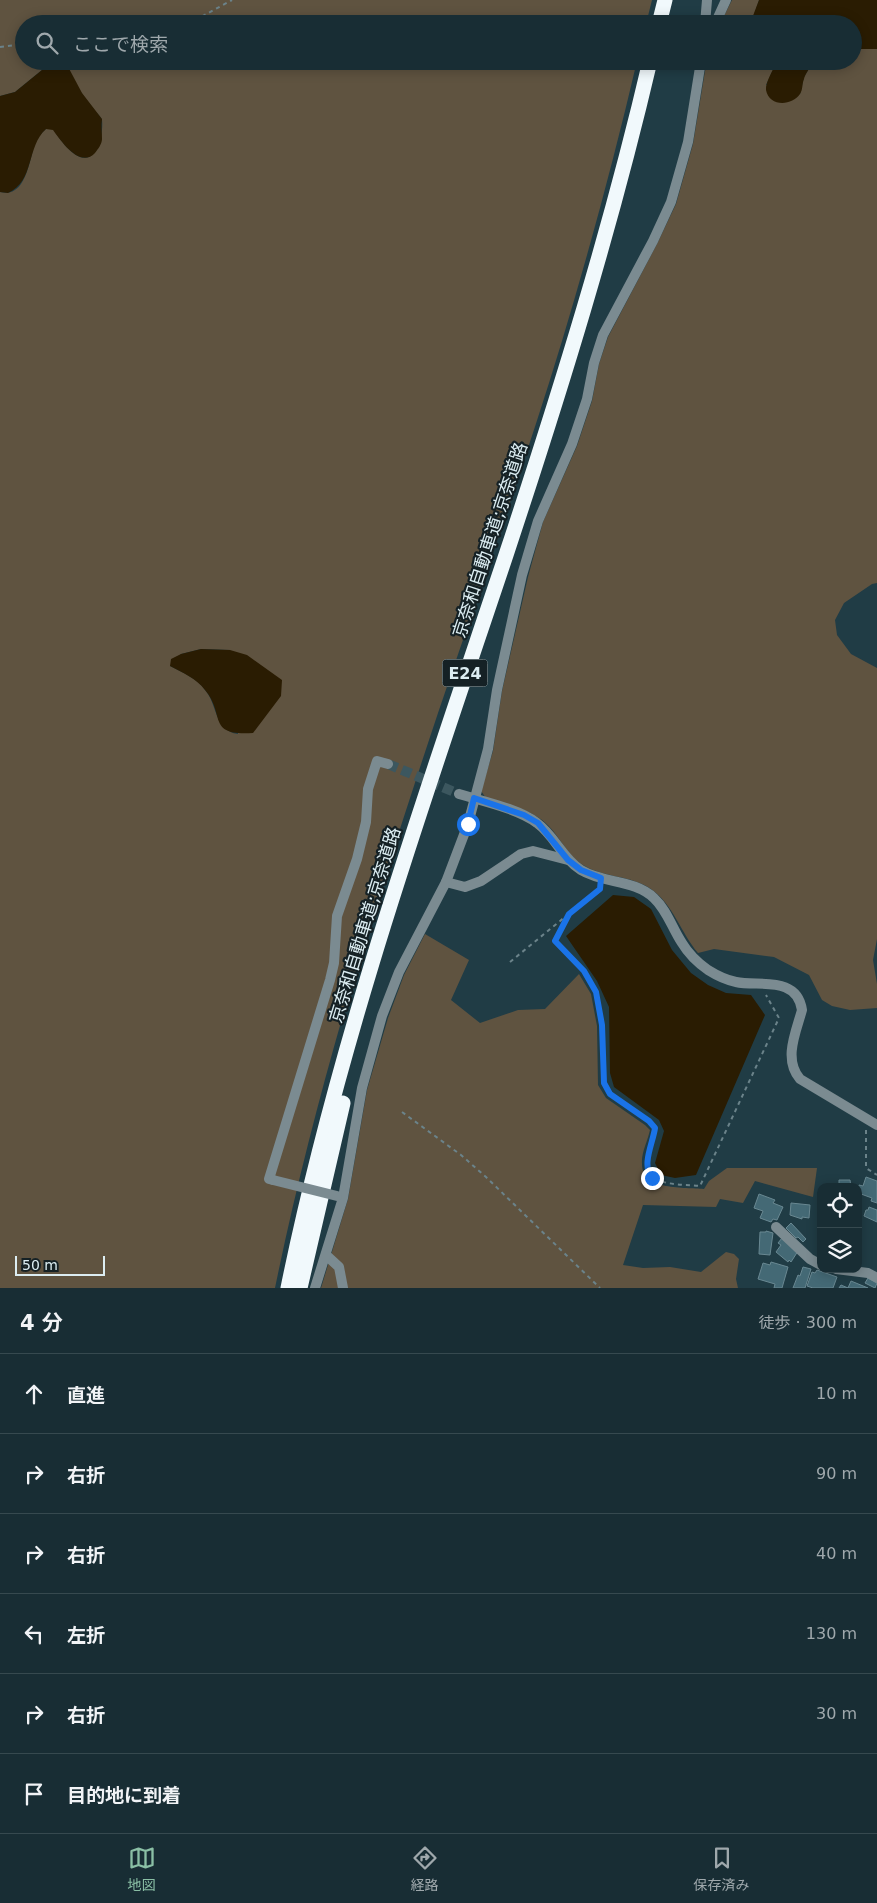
<!DOCTYPE html>
<html lang="ja">
<head>
<meta charset="utf-8">
<style>
	body { margin:0; font-family:"DejaVu Sans","Noto Sans JP",sans-serif; background:#253940; color:#f1f3f6 }
	.controls { position:absolute; right:15px; bottom:15px; display:grid; overflow:hidden; border-radius:10px; box-shadow:0 2px 12px #0003 }
	.controls button { width:45px; height:45px; display:grid; place-items:center; padding:0; border:0; border-bottom:1px solid #36494f; background:#182d34; color:#f1f3f6; font:25px sans-serif }
	.scale { position:absolute; left:15px; bottom:12px; width:90px; box-sizing:border-box; padding-left:5px; border:2px solid #dcedf2; border-top:0; font-size:14px; line-height:18px; white-space:nowrap; color:#dcedf2; -webkit-text-stroke:4px #152125; paint-order:stroke }
	.stop { position:absolute; width:15px; height:15px; margin:-11px; border:4px solid #1a73e8; border-radius:50%; background:#fff }
	.stop.end { background:#1a73e8; border-color:#fff; box-shadow:0 1px 5px #0008 }
	.list { margin:0; padding:0; list-style:none }
	h2 { display:flex; justify-content:space-between; align-items:center; height:65px; margin:0; padding:0 20px; font-size:21px }
	h2 small { font-size:16px; font-weight:400; color:#9fa8ac }
	.list li { display:grid; grid-template-columns:32px 1fr auto; gap:15px; align-items:center; box-sizing:border-box; height:80px; padding:0 20px; border-top:1px solid #36494f }
	.list b { display:block; font-size:19px; white-space:nowrap }
	.list em { font-size:16px; font-style:normal; color:#9fa8ac }
	.icon { flex:none; width:28px; height:28px; fill:none; stroke:currentColor; stroke-width:2; stroke-linecap:round; stroke-linejoin:round }
	.map { position:relative; flex:none; width:877px; height:1288px; overflow:hidden }
	.search { position:absolute; background:#182d34; box-shadow:0 2px 12px #0003; left:15px; right:15px; top:15px; height:55px; display:flex; align-items:center; gap:12px; box-sizing:border-box; padding:0 18px; border-radius:28px; color:#9fa8ac; font-size:19px }
	.sheet { height:545px; background:#182d34 }
	nav { display:flex; justify-content:space-around; align-items:center; box-sizing:border-box; height:70px; border-top:1px solid #36494f; background:#182d34; font-size:14px; color:#9fa8ac }
	nav a { display:grid; justify-items:center; gap:2px }
	nav .on { color:#8abfa5 }
	.map>svg:first-child { display:block }
	.green { fill:#5f5340; fill-rule:evenodd }
	.water { fill:#2a1c02 }
	.building { fill:#446975; stroke:#698892 }
	.lines { fill:none; stroke-linecap:round; stroke-linejoin:round }
	.minor-tunnel { stroke:#3c575f; stroke-width:10; stroke-dasharray:10 5; stroke-linecap:butt }
	.path { stroke:#6b838a; stroke-width:2; stroke-dasharray:4 4; stroke-linecap:butt }
	.minor { stroke:#7b8b91; stroke-width:10 }
	.tertiary { stroke:#7b8b91; stroke-width:10 }
	.motorway { stroke:#f1f9fc; stroke-width:15 }
	.minor-bridge { stroke:#7b8b91; stroke-width:10 }
	.route { stroke:#1a73e8; stroke-width:6 }
	.labels { text-anchor:middle; stroke-width:4.5; stroke-linejoin:round; paint-order:stroke }
	.shield { fill:#152125; stroke:#a0b0b4; stroke-width:1 }
	.shield-label { font-size:16px; font-weight:bold; fill:#dcedf2 }
	.street-label { font-size:18px; fill:#dcedf2; stroke:#152125 }
</style>
</head>
<body>
<div class="map">
<svg width="877" height="1288" viewBox="0 0 877 1288">
	<rect width="100%" height="100%" fill="#203c45"/>
	<g class="green">
		<path d="M 0,0 L 652,0 L 646,24 L 24,24 L 24,61 L 53,61 L 15,92 L 0,96 Z"/>
		<path d="M 732,0 L 759,0 L 752,21 L 758,24 L 720,24 Z"/>
		<path d="M 861,49 L 877,49 L 877,583 L 872,584 L 844,603 L 835,620 L 837,635 L 851,654 L 877,668 L 877,939 L 873,960 L 877,984 L 877,1008 L 850,1010 L 832,1006 L 822,1000 L 809,975 L 774,957 L 714,949 L 698,953 C 681,933 673,904 651,889 C 631,875 604,878 583,865 C 564,853 558,830 539,818 C 527,810 514,806 500,802 C 496,801 489,800 486,798 C 484,796 483,793 481,791 L 493,751 L 502,691 L 528,577 L 543,522 L 577,446 L 592,401 L 599,364 L 608,337 L 657,244 L 676,204 L 693,144 L 705,71 L 709,61 L 777,61 L 766,85 L 800,94 L 804,77 L 811,65 L 832,64 L 835,61 L 853,61 L 853,51 Z"/>
		<path d="M 65,61 L 637,61 C 615,155 590,248 562,341 C 524,466 480,589 438,713 C 375,902 315,1093 275,1288 L 0,1288 L 0,192 C 27,199 29,158 36,141 C 38,136 42,133 46,129 L 53,129 C 63,144 84,174 98,147 C 101,141 103,127 102,120 C 101,116 95,112 93,108 C 81,94 72,78 65,61 ZM 201,649 L 230,650 L 238,734 C 214,731 218,705 205,690 C 197,678 183,673 170,666 L 181,654 Z"/>
		<path d="M 425,934 L 469,960 L 451,1000 L 480,1023 L 518,1010 L 545,1009 L 579,974 L 591,994 L 597,1026 L 598,1085 L 606,1098 L 645,1125 L 650,1130 C 648,1140 641,1153 642,1164 C 642,1191 685,1187 704,1189 L 709,1181 L 727,1168 L 817,1168 L 813,1197 L 755,1181 L 743,1203 L 720,1199 L 716,1207 L 643,1205 L 623,1265 L 643,1268 L 670,1267 L 701,1272 L 726,1252 L 734,1254 L 739,1259 L 736,1279 L 738,1288 L 321,1288 L 348,1199 L 367,1090 L 388,1018 L 404,975 Z"/>
	</g>
	<g class="water">
		<path d="M 759,0 L 877,0 L 877,49 L 861,49 L 853,51 L 853,24 L 758,24 L 751,21 Z"/>
		<path d="M 53,61 L 65,61 L 82,93 L 102,119 C 101,126 102,132 102,139 C 102,144 98,149 95,153 C 80,169 61,141 53,130 L 46,129 C 26,147 35,181 8,193 L 0,192 L 0,96 L 15,92 Z"/>
		<path d="M 777,61 L 835,61 L 832,64 L 811,65 C 809,70 805,74 804,79 C 802,83 803,90 800,94 C 792,106 769,107 766,90 C 765,82 774,69 777,61 Z"/>
		<path d="M 201,649 L 230,650 L 247,655 L 282,680 L 281,696 L 253,733 C 206,736 226,715 205,690 C 196,678 183,673 170,666 L 171,659 L 181,654 Z"/>
		<path d="M 613,895 L 634,897 L 651,909 L 672,950 L 691,973 L 708,985 L 726,993 L 751,995 L 765,1015 L 696,1175 L 675,1178 L 661,1175 L 655,1163 L 664,1131 L 659,1120 L 614,1087 L 610,1073 L 609,1007 L 597,981 L 566,936 Z"/>
	</g>
	<g class="building">
		<path d="M 866,1177 L 877,1181 L 877,1203 L 871,1201 L 872,1198 L 861,1194 L 861,1192 L 858,1191 L 859,1185 L 863,1186 Z"/>
		<path d="M 839,1180 L 850,1180 L 851,1187 L 839,1187 Z"/>
		<path d="M 759,1194 L 775,1200 L 773,1203 L 783,1207 L 777,1220 L 773,1219 L 771,1222 L 760,1218 L 763,1211 L 754,1208 Z"/>
		<path d="M 791,1203 L 810,1205 L 809,1218 L 802,1217 L 802,1219 L 790,1215 Z"/>
		<path d="M 869,1207 L 877,1210 L 877,1222 L 864,1216 L 866,1210 L 868,1210 Z"/>
		<path d="M 791,1223 L 806,1239 L 803,1242 L 798,1237 L 796,1238 L 786,1228 Z"/>
		<path d="M 766,1231 L 773,1233 L 770,1255 L 759,1254 L 760,1232 L 766,1232 Z"/>
		<path d="M 782,1238 L 798,1251 L 791,1262 L 789,1260 L 788,1262 L 776,1252 L 781,1245 L 778,1243 Z"/>
		<path d="M 771,1262 L 788,1267 L 782,1288 L 774,1288 L 775,1284 L 758,1279 L 763,1263 L 770,1265 Z"/>
		<path d="M 803,1267 L 811,1269 L 805,1288 L 793,1288 L 798,1275 L 800,1276 Z"/>
		<path d="M 817,1270 L 837,1277 L 833,1288 L 813,1288 L 807,1286 L 812,1272 L 815,1273 Z"/>
		<path d="M 868,1278 L 877,1283 L 875,1288 L 865,1283 Z"/>
		<path d="M 851,1281 L 868,1288 L 839,1288 L 841,1285 L 848,1288 Z"/>
	</g>
	<g class="lines">
		<path class="minor-tunnel" d="M 388,764 L 459,794"/>
		<g class="path">
			<path d="M 188,24 L 232,0"/>
			<path d="M 0,47 L 24,44"/>
			<path d="M 78,61 L 87,66 L 103,61"/>
			<path d="M 569,914 L 555,941 L 584,971 L 596,992 L 602,1025 L 603,1083 L 610,1094 L 649,1121 L 655,1128 C 653,1140 649,1151 647,1162 C 643,1187 684,1184 700,1186 L 779,1018 L 766,995"/>
			<path d="M 510,962 L 599,889"/>
			<path d="M 402,1112 L 461,1155 L 486,1177 L 600,1288"/>
			<path d="M 866,1130 L 866,1168 L 877,1175"/>
		</g>
		<g class="minor">
			<path d="M 715,24 L 726,0"/>
			<path d="M 459,794 C 482,801 519,809 537,823 C 555,836 562,858 581,870 C 604,884 634,879 654,898 C 667,910 672,928 682,943 C 688,953 698,963 708,970 C 716,975 726,980 736,982 C 758,987 797,975 802,1010 C 796,1032 783,1059 800,1079 L 877,1125"/>
			<path d="M 446,882 L 465,887 L 481,881 L 521,854 L 533,851 L 568,860"/>
			<path d="M 273,1180 L 269,1179 L 330,980 L 334,963 L 337,916 L 357,859 L 366,822 L 368,789 L 377,761 L 388,764"/>
			<path d="M 776,1227 L 810,1259 L 821,1265"/>
			<path d="M 326,1255 L 339,1267 L 343,1288"/>
			<path d="M 836,1269 L 868,1273 L 877,1278"/>
		</g>
		<g class="tertiary">
			<path d="M 705,24 L 707,0"/>
			<path d="M 315,1288 L 343,1198 L 362,1088 L 382,1016 L 399,972 L 446,882 L 468,824 L 488,749 L 497,690 L 522,575 L 538,521 L 572,444 L 587,399 L 594,363 L 603,335 L 653,241 L 671,202 L 688,142 L 701,61"/>
		</g>
		<g class="motorway">
			<path d="M 659,24 L 665,0"/>
			<path d="M 288,1288 C 339,1038 425,797 506,555 C 560,392 611,228 650,61"/>
			<path d="M 300,1288 L 343,1103"/>
		</g>
		<path class="minor-bridge" d="M 273,1180 L 337,1196"/>
	</g>
	<g class="lines">
		<path class="route" d="M 468,824 L 474,798 L 524,815 L 538,823 L 568,860 L 581,870 L 601,878 L 600,889 L 569,914 L 555,941 L 584,971 L 596,992 L 602,1025 L 604,1083 L 610,1094 L 649,1121 L 655,1128 C 653,1143 641,1165 652,1178"/>
	</g>
	<g class="labels">
		<rect class="shield" x="442.5" y="659.5" width="45" height="27" rx="4"/>
		<g class="shield-label">
			<text x="465" y="679">E24</text>
		</g>
		<g class="street-label">
			<text transform="translate(490 540) rotate(-72)" y="6">京奈和自動車道;京奈道路</text>
			<text transform="translate(365 925) rotate(-73)" y="6">京奈和自動車道;京奈道路</text>
		</g>
	</g>
</svg>
<div class="controls">
<button><svg class="icon" aria-label="locate" viewBox="0 0 24 24"><circle cx="12" cy="12" r="6"/><path d="M12 2v4M12 18v4M2 12h4M18 12h4"/></svg></button>
<button><svg class="icon" aria-label="layers" viewBox="0 0 24 24"><path d="M12 4l9 5-9 5-9-5zM3 14l9 5 9-5"/></svg></button>
</div>
<div class="scale">50 m</div>
<div class="stop" style="left:468px;top:824px"></div>
<div class="stop end" style="left:652px;top:1178px"></div>
<div class="search"><svg class="icon" aria-label="search" viewBox="0 0 24 24"><circle cx="10" cy="10" r="6"/><path d="M15 15l6 6"/></svg>ここで検索</div>
</div>
<section class="sheet">
<h2>4 分<small>徒歩 · 300 m</small></h2>
<ul class="list">
<li><svg class="icon" aria-label="ahead" viewBox="0 0 24 24"><path d="M12 20V5M6 11l6-6 6 6"/></svg><div><b>直進</b></div><em>10 m</em></li>
<li><svg class="icon" aria-label="right" viewBox="0 0 24 24"><path d="M7 20v-9h11M14 6l5 5-5 5"/></svg><div><b>右折</b></div><em>90 m</em></li>
<li><svg class="icon" aria-label="right" viewBox="0 0 24 24"><path d="M7 20v-9h11M14 6l5 5-5 5"/></svg><div><b>右折</b></div><em>40 m</em></li>
<li><svg class="icon" aria-label="left" viewBox="0 0 24 24"><path d="M17 20v-9H6M10 6l-5 5 5 5"/></svg><div><b>左折</b></div><em>130 m</em></li>
<li><svg class="icon" aria-label="right" viewBox="0 0 24 24"><path d="M7 20v-9h11M14 6l5 5-5 5"/></svg><div><b>右折</b></div><em>30 m</em></li>
<li><svg class="icon" aria-label="arrive" viewBox="0 0 24 24"><path d="M6 21V4h12l-3 4 3 4H6"/></svg><div><b>目的地に到着</b></div></li>
</ul>
</section>
<nav>
<a class="on"><svg class="icon" aria-label="map" viewBox="0 0 24 24"><path d="M3 6l6-2 6 2 6-2v14l-6 2-6-2-6 2zM9 4v14M15 6v14"/></svg>地図</a>
<a><svg class="icon" aria-label="directions" viewBox="0 0 24 24"><path d="M12 3l9 9-9 9-9-9zM9 14v-3h6M13 9l2 2-2 2"/></svg>経路</a>
<a><svg class="icon" aria-label="saved" viewBox="0 0 24 24"><path d="M7 4h10v16l-5-4-5 4z"/></svg>保存済み</a>
</nav>
</body>
</html>
